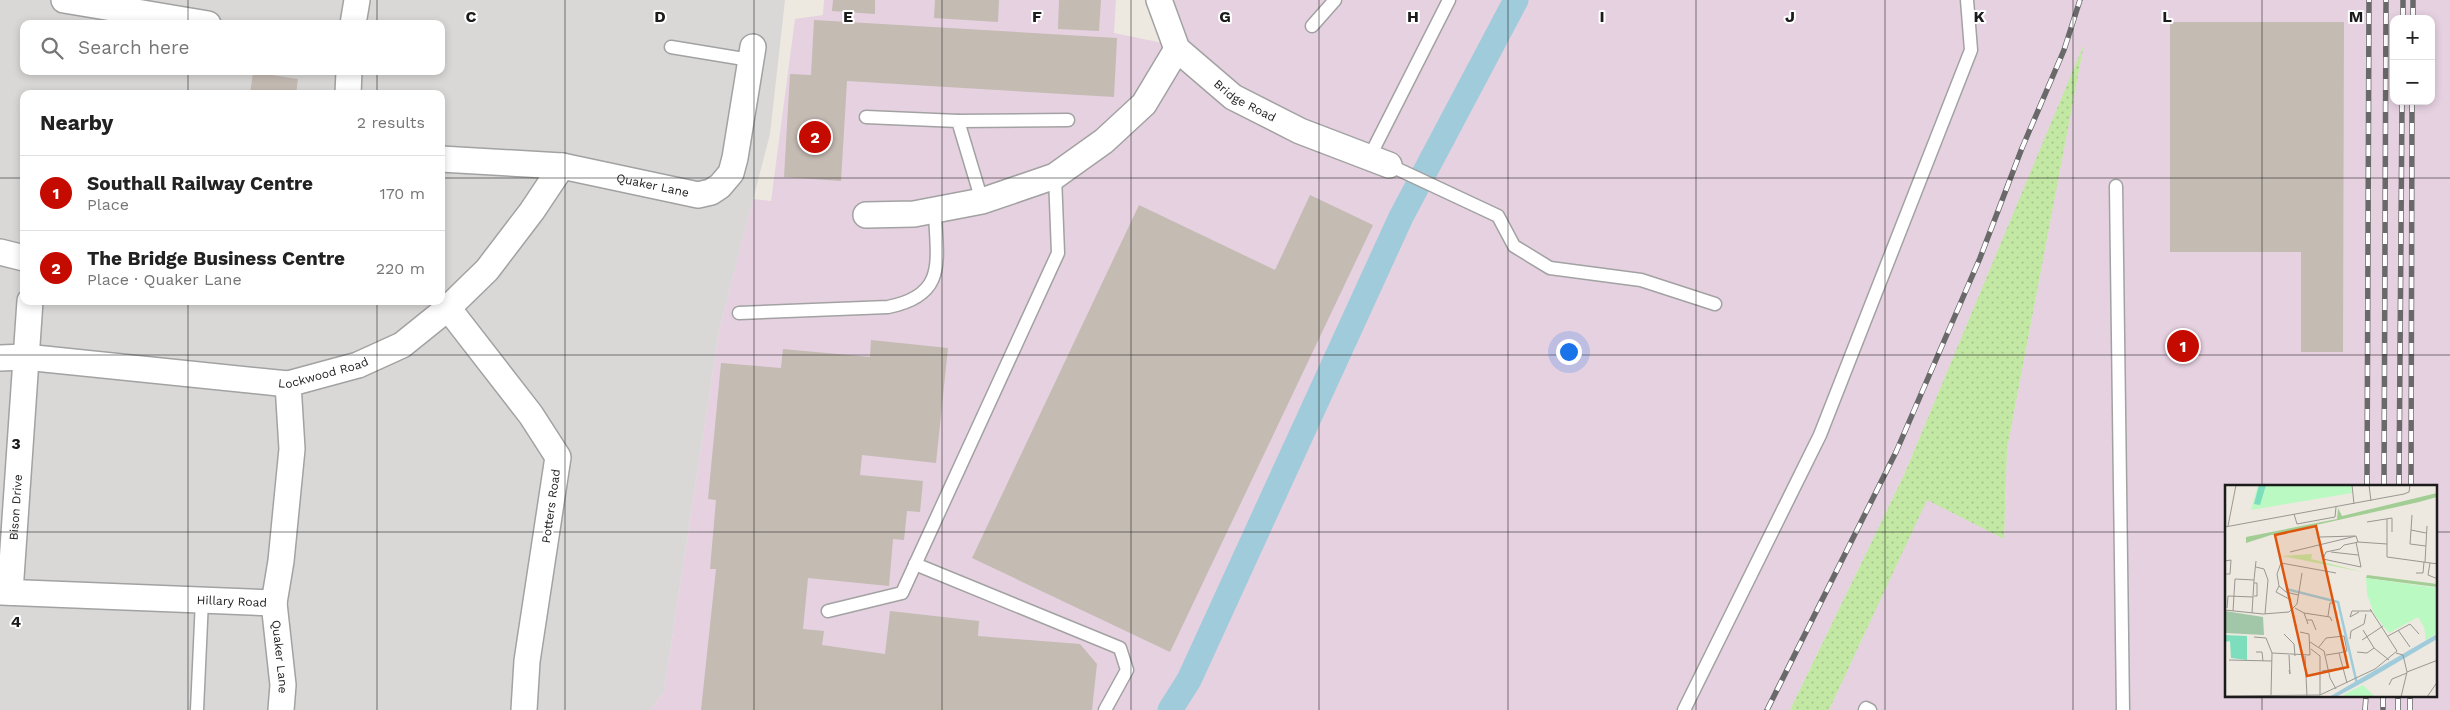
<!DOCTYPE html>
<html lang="en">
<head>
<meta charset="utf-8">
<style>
	body { margin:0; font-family:"Work Sans",sans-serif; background:#f2f2f2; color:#222 }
	.controls { position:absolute; right:15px; top:15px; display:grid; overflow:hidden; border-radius:10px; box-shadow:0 2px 8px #0003 }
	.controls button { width:45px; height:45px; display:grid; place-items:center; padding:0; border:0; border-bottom:1px solid #e0e0e0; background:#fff; color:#222; font:25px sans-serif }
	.you { position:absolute; left:1568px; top:351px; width:18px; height:18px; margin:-12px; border:4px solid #fff; border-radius:50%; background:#1a73e8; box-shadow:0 0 0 8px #1a73e833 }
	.badge { display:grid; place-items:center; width:32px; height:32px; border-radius:50%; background:#c50a00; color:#fff; font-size:16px; font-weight:700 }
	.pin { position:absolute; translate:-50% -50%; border:2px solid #fff; box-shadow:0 1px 5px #0006 }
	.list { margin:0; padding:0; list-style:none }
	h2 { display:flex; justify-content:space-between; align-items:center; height:65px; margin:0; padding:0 20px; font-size:21px }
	h2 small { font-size:16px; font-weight:400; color:#767676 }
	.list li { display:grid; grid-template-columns:32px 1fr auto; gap:15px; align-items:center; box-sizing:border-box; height:75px; padding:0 20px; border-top:1px solid #e0e0e0 }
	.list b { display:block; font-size:19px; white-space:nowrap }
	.list p { margin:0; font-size:16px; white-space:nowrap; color:#767676 }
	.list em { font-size:16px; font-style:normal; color:#767676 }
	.icon { flex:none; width:28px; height:28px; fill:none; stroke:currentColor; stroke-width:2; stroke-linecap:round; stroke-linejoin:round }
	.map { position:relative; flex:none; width:2450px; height:710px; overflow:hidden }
	.search { position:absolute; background:#fff; box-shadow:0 2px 8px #0003; left:20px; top:20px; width:425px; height:55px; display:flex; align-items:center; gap:12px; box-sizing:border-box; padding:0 18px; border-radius:10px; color:#767676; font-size:19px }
	.panel { position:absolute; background:#fff; box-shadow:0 2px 8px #0003; left:20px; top:90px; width:425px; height:215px; border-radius:10px }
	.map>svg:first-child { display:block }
	.residential { fill:#d9d8d7; fill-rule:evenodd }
	.industrial { fill:#e6d1e1; fill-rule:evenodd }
	.grass { fill:url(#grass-dots) }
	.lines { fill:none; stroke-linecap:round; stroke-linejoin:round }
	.canal { stroke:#9fcbdb; stroke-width:25 }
	.building { fill:#c4bbb3 }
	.service-casing { stroke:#a2a2a2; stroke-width:15 }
	.minor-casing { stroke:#a2a2a2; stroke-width:28 }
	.service { stroke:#fff; stroke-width:12 }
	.minor { stroke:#fff; stroke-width:25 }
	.rail-casing { stroke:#696969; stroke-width:5.5 }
	.rail { stroke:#fff; stroke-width:4; stroke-dasharray:11; stroke-linecap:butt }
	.grid { fill:none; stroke:#1b1b1b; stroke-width:1; stroke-opacity:0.55 }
	.labels { text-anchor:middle; stroke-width:4; stroke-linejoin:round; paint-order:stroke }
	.street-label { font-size:12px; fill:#1b1b1b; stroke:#fff }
	.inset-river { fill:none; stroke:#9fcbdb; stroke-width:2.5 }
	.inset-road { fill:none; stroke:#999791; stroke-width:1 }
	.view { fill:#de560d; fill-opacity:0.15; stroke:#de560d; stroke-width:2.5 }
	.inset-edge { fill:none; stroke:#1b1b1b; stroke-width:2.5 }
	.grid-label { font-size:16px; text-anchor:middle; font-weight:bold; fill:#1b1b1b; stroke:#fff; stroke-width:4; stroke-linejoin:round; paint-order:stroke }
</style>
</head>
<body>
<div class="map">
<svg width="2450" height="710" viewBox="0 0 2450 710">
	<defs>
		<pattern id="grass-dots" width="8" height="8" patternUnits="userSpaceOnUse" patternTransform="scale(1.25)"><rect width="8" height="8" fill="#c2e8a4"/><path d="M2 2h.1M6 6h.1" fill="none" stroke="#a6c68d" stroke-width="1.8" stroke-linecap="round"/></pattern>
	</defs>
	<rect width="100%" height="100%" fill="#ede9e0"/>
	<path class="residential" d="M 0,0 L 785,0 L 770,134 L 719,331 L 664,691 L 651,710 L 0,710 ZM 24,24 L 441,24 L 441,71 L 24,71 ZM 24,94 L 441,94 L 441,301 L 24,301 Z"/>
	<path class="industrial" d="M 824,0 L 1116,0 L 1114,33 L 1173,45 L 1166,0 L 2450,0 L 2450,710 L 1829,710 L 1927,499 L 2004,539 L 2007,449 L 2083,48 L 1904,475 L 1790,710 L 651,710 L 664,691 L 719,331 L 753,199 L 771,201 L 795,19 L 823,15 ZM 2394,19 L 2431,19 L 2431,101 L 2394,101 ZM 2226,486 L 2436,486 L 2436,696 L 2226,696 Z"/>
	<path class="grass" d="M 2084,44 L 2007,449 L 2004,539 L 1927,500 L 1829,710 L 1790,710 L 1904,475 Z"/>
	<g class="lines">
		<path class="canal" d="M 1170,710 L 1189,680 L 1401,217 L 1516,0"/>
	</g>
	<g class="building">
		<path d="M 833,0 L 875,0 L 875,14 L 832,11 Z"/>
		<path d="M 935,0 L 999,0 L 998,22 L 934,18 Z"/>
		<path d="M 1059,0 L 1101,0 L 1099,31 L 1058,29 Z"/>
		<path d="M 814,20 L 1117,38 L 1114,97 L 847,81 L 841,181 L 784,177 L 790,74 L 811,75 Z"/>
		<path d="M 2170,22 L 2344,22 L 2343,352 L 2301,352 L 2301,252 L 2170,252 Z"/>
		<path d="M 253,72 L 298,79 L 296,94 L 250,94 Z"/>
		<path d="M 1310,195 L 1373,225 L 1170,652 L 972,558 L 1139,205 L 1275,270 Z"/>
		<path d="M 871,340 L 948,348 L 936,463 L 862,455 L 860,475 L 923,481 L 920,512 L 907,511 L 904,540 L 893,539 L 889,586 L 808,578 L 803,629 L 824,631 L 822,645 L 885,654 L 890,611 L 979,621 L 978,636 L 1080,644 L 1097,664 L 1092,710 L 701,710 L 716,569 L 710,569 L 716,500 L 708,499 L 721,363 L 781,368 L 783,349 L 870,357 Z"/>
	</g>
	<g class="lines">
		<defs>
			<g id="service">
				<path d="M 1312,26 L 1335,0"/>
				<path d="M 671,47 L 750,60"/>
				<path d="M 866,117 L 958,121 L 982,201"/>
				<path d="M 958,121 L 1068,120"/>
				<path d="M 1370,156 L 1449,0"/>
				<path d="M 1389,165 L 1498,216 L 1514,246 L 1550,268 L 1641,280 L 1715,304"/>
				<path d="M 2116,186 L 2123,710"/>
				<path d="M 739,313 L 888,307 C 949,295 936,259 935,210"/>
				<path d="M 915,564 L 1120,648 L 1127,670 L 1105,710"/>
				<path d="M 828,611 L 902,593 L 1058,253 L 1055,176"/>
				<path d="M 197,710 L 202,600"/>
				<path d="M 1684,710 L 1820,435 L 1971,50 L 1967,0"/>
				<path d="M 1865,710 L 1866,708 L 1870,710"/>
			</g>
			<g id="minor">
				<path d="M 64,0 L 208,24"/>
				<path id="s1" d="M 1159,0 L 1177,49 L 1233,97 L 1300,131 L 1389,165"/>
				<path d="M 353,24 L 357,0"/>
				<path d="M 348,94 L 349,71"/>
				<path id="s2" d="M 441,159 L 562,166 L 698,195 L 711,192 L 720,186 L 731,173 L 735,158 L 753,47"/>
				<path d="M 866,215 L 914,214 L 982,201 L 1055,176 L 1104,141 L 1144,104 L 1177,49"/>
				<path d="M 0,252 L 24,258"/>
				<path d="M 448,308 L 531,415 L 558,457 L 527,661 L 524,710"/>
				<path id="s3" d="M 0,358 L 25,357 L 288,384 L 358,365 L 402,345 L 448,308 L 487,270 L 532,211 L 562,166"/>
				<path id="s4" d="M 0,592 L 274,603 L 281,561 L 292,449 L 288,384"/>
				<path id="s5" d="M 10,592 L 30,301"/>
				<path id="s6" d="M 274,603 L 283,685 L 281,710"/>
			</g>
		</defs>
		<use href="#service" class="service-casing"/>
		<use href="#minor" class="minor-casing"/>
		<use href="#service" class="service"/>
		<use href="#minor" class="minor"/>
		<defs>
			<g id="rail">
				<path d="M 2403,19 L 2403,0"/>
				<path d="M 2413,19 L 2413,0"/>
				<path d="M 2367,486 L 2369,0"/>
				<path d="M 2384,486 L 2386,0"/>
				<path d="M 2399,486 L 2402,101"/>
				<path d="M 2411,486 L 2412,101"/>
				<path d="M 2383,696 L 2383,710"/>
				<path d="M 1767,710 L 1896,452 L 1980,258 L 2022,148 L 2064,50 L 2080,0"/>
				<path d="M 2365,710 L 2366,696"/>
				<path d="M 2398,710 L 2398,696"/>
				<path d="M 2410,710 L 2410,696"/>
			</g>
		</defs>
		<use href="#rail" class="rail-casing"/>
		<use href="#rail" class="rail"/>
	</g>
	<path class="grid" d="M 188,0 L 188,24M 377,0 L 377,24M 565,0 L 565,710M 754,0 L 754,710M 942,0 L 942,710M 1131,0 L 1131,710M 1319,0 L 1319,710M 1508,0 L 1508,710M 1696,0 L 1696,710M 1885,0 L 1885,710M 2073,0 L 2073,710M 2262,0 L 2262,486M 188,71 L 188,94M 377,71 L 377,94M 0,178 L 24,178M 441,178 L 2450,178M 188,301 L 188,710M 377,301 L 377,710M 0,355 L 2450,355M 0,532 L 2226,532M 2436,532 L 2450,532M 2262,696 L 2262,710"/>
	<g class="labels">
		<g class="street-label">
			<text dy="4" stroke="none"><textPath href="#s1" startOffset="138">Bridge Road</textPath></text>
			<text dy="4" stroke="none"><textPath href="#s2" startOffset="214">Quaker Lane</textPath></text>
			<text dy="4" stroke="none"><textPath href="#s3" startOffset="326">Lockwood Road</textPath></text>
			<text transform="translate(551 506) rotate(-82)" y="4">Potters Road</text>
			<text dy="4" stroke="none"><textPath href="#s5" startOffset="85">Bison Drive</textPath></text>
			<text dy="4" stroke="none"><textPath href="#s4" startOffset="232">Hillary Road</textPath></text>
			<text dy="4" stroke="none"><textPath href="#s6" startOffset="54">Quaker Lane</textPath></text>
		</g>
	</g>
	<g transform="translate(2225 485)">
		<rect width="212" height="212" fill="#ede9e0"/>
		<path d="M 87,69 L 86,74 L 138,87 L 57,71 Z" fill="#c2e8a4"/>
		<path d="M 212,8 L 212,12 L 194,17 L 46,50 L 21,58 L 21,52 L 112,34 L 113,23 L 117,31 ZM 142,90 L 212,99 L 212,102 L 141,93 Z" fill="#a2cd94"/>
		<path d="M 0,126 L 38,132 L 39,150 L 0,148 Z" fill="#a1c6a8"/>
		<path d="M 33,0 L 126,0 L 127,8 L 26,25 ZM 141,93 L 212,103 L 212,148 L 201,155 L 199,142 L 193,132 L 164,148 L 149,129 L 142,109 ZM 138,200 L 150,212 L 118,212 L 120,209 Z" fill="#baf9c2"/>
		<path d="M 34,0 L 41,0 L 35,20 L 29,19 ZM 0,150 L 22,151 L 22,175 L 6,173 L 5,156 L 0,157 Z" fill="#7cdebc"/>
		<path d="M 212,149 L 212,154 L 146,193 L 111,212 L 104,212 Z" fill="#9fcbdb"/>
		<path class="inset-river" d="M 61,104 L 113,117 L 132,199"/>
		<path class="inset-road" d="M 127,0 L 129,19M 144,0 L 146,16M 69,29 L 72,39 L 110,32 L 111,22M 187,30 L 186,45 L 201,48M 142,37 L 167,33 L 167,47M 3,41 L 11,0M 0,42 L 179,9 L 184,7 L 185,0M 186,45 L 185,59 L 201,61M 95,52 L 130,51M 131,57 L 136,82 L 98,74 L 101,67 L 115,64 L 119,60 L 129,58 L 133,57 L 162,59M 65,67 L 131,51 L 133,57M 106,67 L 133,70M 162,72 L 213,79M 162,72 L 162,34M 0,76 L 6,75 L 5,89 L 0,89M 200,77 L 202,41M 205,78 L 203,90 L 213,94M 31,82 L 39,84 L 43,95 L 40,129M 191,88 L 198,88 L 199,77M 29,95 L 31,76M 54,101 L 51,107 L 66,115M 73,110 L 61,107 L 54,101 L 52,89 L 56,78 L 111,88M 29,111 L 32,111 L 32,98 L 29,98M 2,123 L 3,111 L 28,112M 70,123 L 79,128 L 83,139M 0,125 L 38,129 L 64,127 L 72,119 L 77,88M 8,126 L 10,94 L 29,95 L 27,128M 134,127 L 125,132 L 127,126 L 147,126M 79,128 L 105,132 L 107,136M 103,131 L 105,118 L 109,118M 82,135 L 87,135 L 91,145M 138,145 L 149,163 L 164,175M 173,145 L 185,162M 59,149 L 69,159 L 70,171M 163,151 L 185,139 L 194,149M 29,152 L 41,153 L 47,168 L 46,210M 125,154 L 126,146 L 139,139 L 141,129M 137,155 L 158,141M 85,157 L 99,166 L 105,193 L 111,204M 94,162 L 101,153 L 119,151 L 122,166 L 114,168M 86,164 L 95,171 L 95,210M 31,167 L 37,167 L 38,176M 132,167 L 142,168 L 149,163M 47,168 L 85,170 L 84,149 L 75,147M 171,168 L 178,170 L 182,187 L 176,212M 64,170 L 65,189 L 64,185M 101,170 L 114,168 L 122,198M 80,171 L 82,211M 4,175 L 47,176M 97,186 L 116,183M 182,187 L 213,175M 164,200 L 167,194 L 182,188M 0,211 L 95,210 L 150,184 L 172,166 L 145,124M 202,212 L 213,196"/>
		<path class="view" d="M 91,41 L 123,182 L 82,191 L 50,50 Z"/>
		<rect width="212" height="212" class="inset-edge"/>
	</g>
	<g class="grid-label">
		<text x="471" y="22">C</text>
		<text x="660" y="22">D</text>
		<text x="848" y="22">E</text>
		<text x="1037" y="22">F</text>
		<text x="1225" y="22">G</text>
		<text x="1413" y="22">H</text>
		<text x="1602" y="22">I</text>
		<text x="1790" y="22">J</text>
		<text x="1979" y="22">K</text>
		<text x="2167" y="22">L</text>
		<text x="2356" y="22">M</text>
		<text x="16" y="449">3</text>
		<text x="16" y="627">4</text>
	</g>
</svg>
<div class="controls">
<button>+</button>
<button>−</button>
</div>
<div class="you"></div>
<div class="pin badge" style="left:2183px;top:346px">1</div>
<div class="pin badge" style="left:815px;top:137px">2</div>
<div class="search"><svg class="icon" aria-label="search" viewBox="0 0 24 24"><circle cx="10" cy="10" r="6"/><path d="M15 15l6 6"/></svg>Search here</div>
<section class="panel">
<h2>Nearby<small>2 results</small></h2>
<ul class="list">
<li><span class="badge">1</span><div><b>Southall Railway Centre</b><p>Place</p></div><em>170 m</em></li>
<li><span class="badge">2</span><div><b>The Bridge Business Centre</b><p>Place · Quaker Lane</p></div><em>220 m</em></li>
</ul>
</section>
</div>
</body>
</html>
